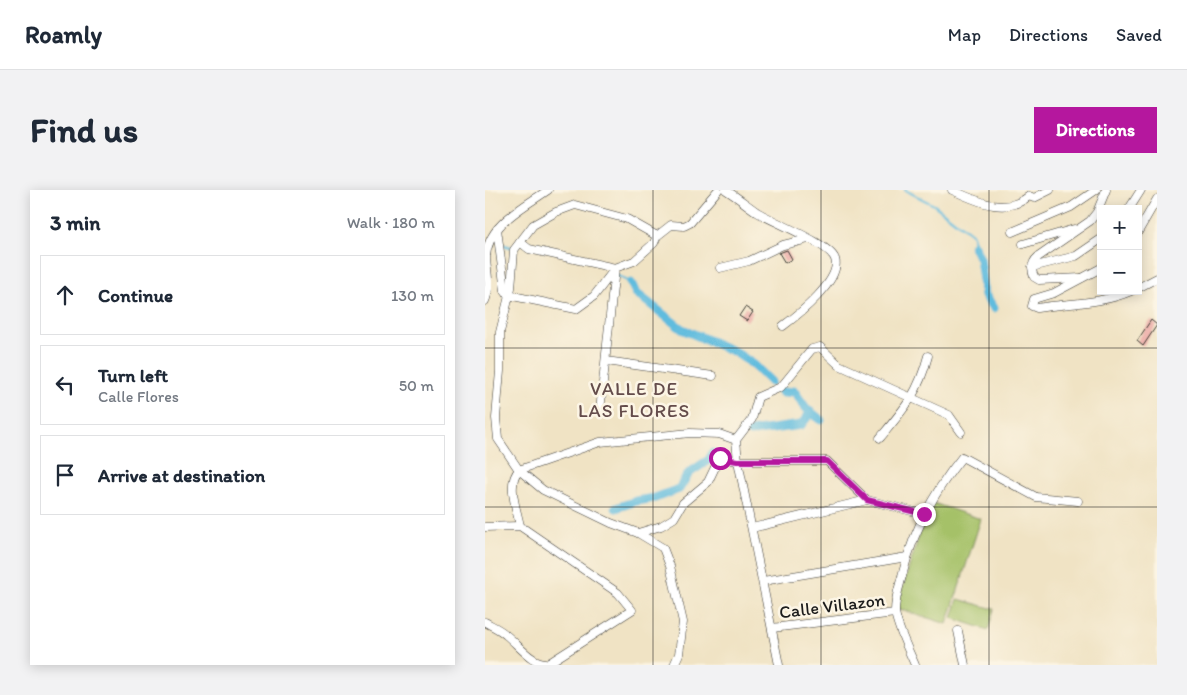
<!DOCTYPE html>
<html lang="en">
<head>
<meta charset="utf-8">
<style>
	body { margin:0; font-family:Itim,sans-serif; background:#f2f2f3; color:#1f2937 }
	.controls { position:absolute; right:15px; top:15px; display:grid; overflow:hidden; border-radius:0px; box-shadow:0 2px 12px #0003 }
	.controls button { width:45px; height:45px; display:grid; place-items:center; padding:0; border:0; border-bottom:1px solid #e0e1e3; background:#fff; color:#1f2937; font:25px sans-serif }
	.stop { position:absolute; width:15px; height:15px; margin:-11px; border:4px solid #b5179e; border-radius:50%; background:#fff }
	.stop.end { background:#b5179e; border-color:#fff; box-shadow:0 1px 5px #0008 }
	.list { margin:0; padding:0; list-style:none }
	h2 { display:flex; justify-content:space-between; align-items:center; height:65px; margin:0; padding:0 20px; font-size:21px }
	h2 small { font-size:16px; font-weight:400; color:#747a83 }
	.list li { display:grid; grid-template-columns:32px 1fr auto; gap:15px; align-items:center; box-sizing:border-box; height:80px; margin:0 10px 10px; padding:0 10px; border:1px solid #e0e1e3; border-radius:0px }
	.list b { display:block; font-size:19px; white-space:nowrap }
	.list p { margin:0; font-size:16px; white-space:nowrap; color:#747a83 }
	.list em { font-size:16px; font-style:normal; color:#747a83 }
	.icon { flex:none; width:28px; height:28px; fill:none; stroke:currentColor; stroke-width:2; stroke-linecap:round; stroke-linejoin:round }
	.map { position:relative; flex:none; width:672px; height:475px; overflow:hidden; border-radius:0px }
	header { display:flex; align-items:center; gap:30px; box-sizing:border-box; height:70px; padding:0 25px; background:#fff; border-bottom:1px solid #e0e1e3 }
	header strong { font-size:24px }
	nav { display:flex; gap:28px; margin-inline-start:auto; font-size:18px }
	.intro { display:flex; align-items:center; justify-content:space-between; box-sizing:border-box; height:120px; padding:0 30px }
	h1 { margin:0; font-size:35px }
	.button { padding:12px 22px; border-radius:0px; background:#b5179e; color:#fff; font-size:18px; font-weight:700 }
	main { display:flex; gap:30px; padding:0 30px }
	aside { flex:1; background:#fff; border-radius:0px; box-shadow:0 2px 12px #0003 }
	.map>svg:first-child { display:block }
	.green { fill:#a5c168; stroke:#606e42 }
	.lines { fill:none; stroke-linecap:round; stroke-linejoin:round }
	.stream { stroke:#60bcde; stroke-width:2.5 }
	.canal { stroke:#60bcde; stroke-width:9 }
	.building { fill:#eaa4a1 }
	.minor-casing { stroke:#3c3a35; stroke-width:9 }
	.minor { stroke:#fff; stroke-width:8 }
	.route { stroke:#b5179e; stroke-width:6 }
	.grid { fill:none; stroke:#1c1c1c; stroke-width:1; stroke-opacity:0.55 }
	.labels { text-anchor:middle; stroke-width:5; stroke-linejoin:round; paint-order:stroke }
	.street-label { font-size:18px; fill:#1c1c1c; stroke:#fcf5e5 }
	.neighbourhood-label { font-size:19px; letter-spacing:1px; fill:#644c4b; stroke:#fcf5e5 }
</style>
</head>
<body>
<header>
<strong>Roamly</strong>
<nav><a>Map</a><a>Directions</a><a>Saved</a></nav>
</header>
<div class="intro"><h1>Find us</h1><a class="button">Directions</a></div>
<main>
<aside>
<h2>3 min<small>Walk · 180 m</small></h2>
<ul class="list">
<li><svg class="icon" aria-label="ahead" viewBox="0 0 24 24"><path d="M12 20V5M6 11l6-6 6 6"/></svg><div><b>Continue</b></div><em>130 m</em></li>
<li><svg class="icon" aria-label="left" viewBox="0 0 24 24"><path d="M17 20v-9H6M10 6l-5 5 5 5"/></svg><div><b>Turn left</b><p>Calle Flores</p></div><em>50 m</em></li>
<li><svg class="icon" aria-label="arrive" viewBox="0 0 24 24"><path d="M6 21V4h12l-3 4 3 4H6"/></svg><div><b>Arrive at destination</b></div></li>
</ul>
</aside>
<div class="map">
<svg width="672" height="475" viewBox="0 0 672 475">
	<rect width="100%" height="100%" fill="#fcf5e5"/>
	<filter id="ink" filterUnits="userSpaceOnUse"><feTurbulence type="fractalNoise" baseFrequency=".02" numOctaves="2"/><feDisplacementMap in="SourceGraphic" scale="10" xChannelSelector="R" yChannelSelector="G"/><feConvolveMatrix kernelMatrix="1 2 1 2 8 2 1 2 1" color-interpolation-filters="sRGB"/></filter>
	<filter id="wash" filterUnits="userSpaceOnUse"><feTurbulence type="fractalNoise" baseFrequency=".0096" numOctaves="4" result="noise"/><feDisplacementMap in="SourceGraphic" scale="20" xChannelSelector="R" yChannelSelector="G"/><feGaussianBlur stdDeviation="1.12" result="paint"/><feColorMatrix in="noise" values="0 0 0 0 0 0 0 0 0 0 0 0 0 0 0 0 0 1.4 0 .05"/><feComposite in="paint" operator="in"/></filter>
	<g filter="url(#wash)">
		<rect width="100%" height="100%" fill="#f0e3c4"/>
		<g class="green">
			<path d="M 445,312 L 496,329 L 462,434 L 411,418 Z"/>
			<path d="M 473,409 L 509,419 L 503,440 L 467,428 Z"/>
		</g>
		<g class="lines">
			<g class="stream">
				<path d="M 420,0 L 449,15 L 488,45 L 489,56"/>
				<path d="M 19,55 L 26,57"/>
				<path d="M 133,86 L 146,93"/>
			</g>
			<g class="canal">
				<path d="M 489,56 L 495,69 L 500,105 L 509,118"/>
				<path d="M 146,93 L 151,103 L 197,139 L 250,162 L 269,175 L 286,192"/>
				<path d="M 296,201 L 298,203 L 309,201 L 321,218 L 336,230"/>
				<path d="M 265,242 L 316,235 L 323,226 L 328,224"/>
				<path d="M 131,318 L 151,311 L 170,308 L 194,299 L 204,283 L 225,269 L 227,263"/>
			</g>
		</g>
		<g id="blocks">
			<g class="building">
				<path d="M 302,60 L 307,69 L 300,73 L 294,63 Z"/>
				<path d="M 260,117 L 268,122 L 262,131 L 254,126 Z"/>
				<path d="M 666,130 L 672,135 L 658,156 L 652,151 Z"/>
			</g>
		</g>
	</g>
	<g filter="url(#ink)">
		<use href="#blocks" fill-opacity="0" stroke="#3c3a35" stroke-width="1"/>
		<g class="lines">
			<defs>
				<g id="minor">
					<path d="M 241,0 C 252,7 262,15 272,22 C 288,32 345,54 350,69 C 357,90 313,125 298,136"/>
					<path d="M 467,0 C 492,11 520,26 544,6 L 549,8 L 565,0"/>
					<path d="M 644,19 L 656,0"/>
					<path d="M 12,39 L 20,101 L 23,105"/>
					<path d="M 527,42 L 586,17 L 611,0"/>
					<path d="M 653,42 L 672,9"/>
					<path d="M 35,52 L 44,59 L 130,78 L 149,71 L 169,53 L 172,46"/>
					<path d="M 538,54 L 589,39"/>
					<path d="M 547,77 L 591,66 L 616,49"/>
					<path d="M 235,78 L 264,71 L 298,55 L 323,49"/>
					<path d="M 616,78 L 569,103 L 549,109 L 547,116 L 552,118 C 583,113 616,114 646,101"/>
					<path d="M 596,88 L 554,90 L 549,87 C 546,79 546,73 553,67 L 605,31 L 612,22 L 621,0"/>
					<path d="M 653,98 L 672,88"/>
					<path d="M 23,105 L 91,119 L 109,106 L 129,80"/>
					<path d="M 0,111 C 6,97 2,84 1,69 C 1,35 39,17 63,0"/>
					<path d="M 121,171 L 228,186"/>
					<path d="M 115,221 L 130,78"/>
					<path d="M 395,248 C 420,218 433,204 443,166"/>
					<path d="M 34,280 L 115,252 L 205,243 L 234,244 L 251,250"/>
					<path d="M 34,280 C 21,293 32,320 35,336"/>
					<path d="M 0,337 L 35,336 L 133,403 L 147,420 L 64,473 C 47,475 34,455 21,445 C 15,439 7,436 0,432"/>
					<path d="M 267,338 L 382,310 L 439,324"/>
					<path d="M 153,343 L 176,336 L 189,328 L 198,313 L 223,292 L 233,271 L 238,268 L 252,271 L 342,271 L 382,310"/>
					<path d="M 278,391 L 422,367"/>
					<path d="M 287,438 L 410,423"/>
					<path d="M 473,441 L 480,475"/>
					<path d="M 189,475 L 194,464 L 198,432 L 185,376 L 178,358 L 153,343 L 126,333 L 58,300 L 34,280 L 13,249 L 11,228 L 15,181 L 15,142 L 26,98 L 29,60 L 48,35 L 71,22 L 90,15 L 142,29 L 172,46 L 186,35 L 199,36 L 205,33 L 233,0"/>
					<path d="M 294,475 L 253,271 L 251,250 L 267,229 L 273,207 L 296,197 L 327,159 L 335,157 L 354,175 L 464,225 L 476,242"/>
					<path d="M 430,475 C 424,461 411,435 410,421 C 410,409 414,397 417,386 C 428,341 448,303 477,267 L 551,307 L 593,311"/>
				</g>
			</defs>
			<use href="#minor" class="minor-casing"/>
			<use href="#minor" class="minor"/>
		</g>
	</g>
	<g class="lines" filter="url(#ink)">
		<path class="route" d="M 235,268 L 252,271 L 342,271 L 382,310 L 439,324"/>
	</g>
	<path class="grid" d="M 168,0 L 168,475M 336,0 L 336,475M 504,0 L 504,475M 0,158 L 672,158M 0,317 L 672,317"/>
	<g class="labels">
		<g class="street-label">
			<text transform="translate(347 416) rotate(-7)" y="6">Calle Villazon</text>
		</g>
		<g class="neighbourhood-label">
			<text x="149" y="205">VALLE DE<tspan x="149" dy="22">LAS FLORES</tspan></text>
		</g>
	</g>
</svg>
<div class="controls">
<button>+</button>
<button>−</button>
</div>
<div class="stop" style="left:235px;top:268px"></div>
<div class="stop end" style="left:439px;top:324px"></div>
</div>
</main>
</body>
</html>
